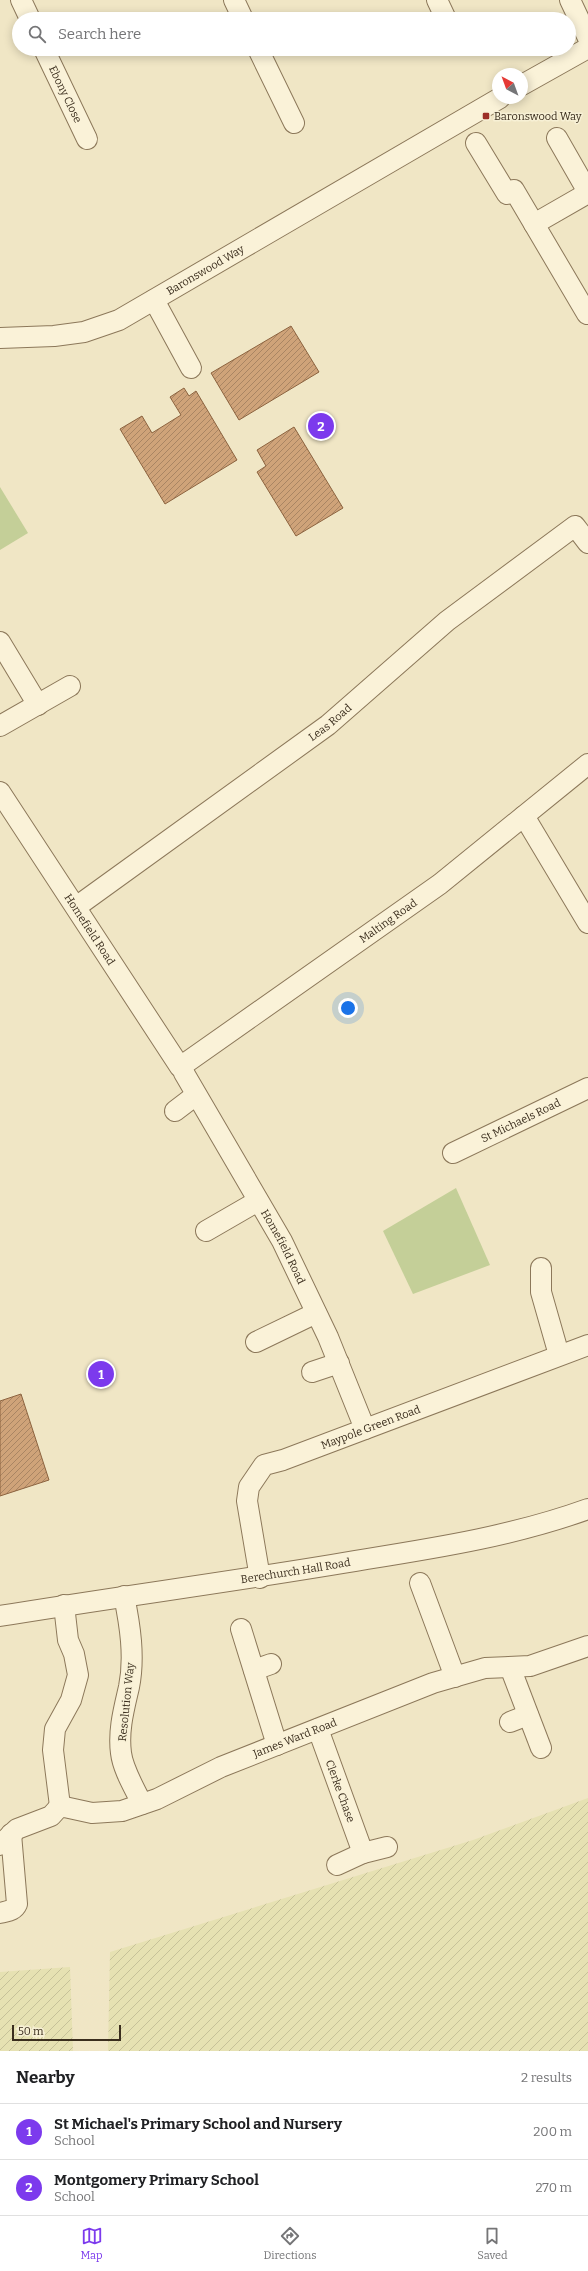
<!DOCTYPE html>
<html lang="en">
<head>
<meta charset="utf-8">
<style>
	body { margin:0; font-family:Bitter,serif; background:#f2f2f2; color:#202124 }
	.compass { position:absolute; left:492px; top:68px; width:36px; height:36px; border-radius:50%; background:#fff; box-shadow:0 2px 10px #0003; rotate:319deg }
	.scale { position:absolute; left:12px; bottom:10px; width:109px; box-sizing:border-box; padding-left:4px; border:2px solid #3b2e1e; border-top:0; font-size:11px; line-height:14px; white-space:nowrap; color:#3b2e1e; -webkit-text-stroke:3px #f7f0d5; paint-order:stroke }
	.you { position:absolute; left:348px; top:1008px; width:14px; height:14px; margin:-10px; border:3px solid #fff; border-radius:50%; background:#1a73e8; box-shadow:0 0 0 6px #1a73e833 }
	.badge { display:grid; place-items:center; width:26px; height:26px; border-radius:50%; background:#7c3aed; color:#fff; font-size:13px; font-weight:700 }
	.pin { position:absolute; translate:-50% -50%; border:2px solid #fff; box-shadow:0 1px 4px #0006 }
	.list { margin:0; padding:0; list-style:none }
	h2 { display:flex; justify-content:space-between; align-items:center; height:52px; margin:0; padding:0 16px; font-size:17px }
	h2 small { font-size:13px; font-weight:400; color:#757577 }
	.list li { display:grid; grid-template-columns:26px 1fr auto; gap:12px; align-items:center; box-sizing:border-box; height:56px; padding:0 16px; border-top:1px solid #e0e0e0 }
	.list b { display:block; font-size:15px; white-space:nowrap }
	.list p { margin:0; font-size:13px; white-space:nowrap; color:#757577 }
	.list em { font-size:13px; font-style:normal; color:#757577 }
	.icon { flex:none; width:22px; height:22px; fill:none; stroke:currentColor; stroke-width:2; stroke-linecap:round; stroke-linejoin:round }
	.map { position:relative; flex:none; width:588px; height:2051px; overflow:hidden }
	.search { position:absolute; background:#fff; box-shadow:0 2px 10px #0003; left:12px; right:12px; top:12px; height:44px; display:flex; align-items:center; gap:10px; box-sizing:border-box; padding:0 14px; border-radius:22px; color:#757577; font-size:15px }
	.sheet { height:164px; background:#fff }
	nav { display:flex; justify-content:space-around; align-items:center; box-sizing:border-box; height:56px; border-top:1px solid #e0e0e0; background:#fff; font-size:11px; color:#757577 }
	nav a { display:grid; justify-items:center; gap:2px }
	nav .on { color:#7c3aed }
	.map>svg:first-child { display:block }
	.farmland { fill:url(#farmland-furrows) }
	.green { fill:#c4cf98 }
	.building { fill:url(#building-hatch); stroke:#8c633f }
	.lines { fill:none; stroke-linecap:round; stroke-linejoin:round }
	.minor-casing { stroke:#8c785a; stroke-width:22 }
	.minor { stroke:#faf2d8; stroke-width:20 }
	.poi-dot { fill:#9d2f27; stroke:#f7f0d5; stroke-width:1.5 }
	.labels { text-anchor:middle; stroke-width:3; stroke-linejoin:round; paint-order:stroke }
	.street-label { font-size:11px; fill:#3b2e1e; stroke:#f7f0d5 }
	.poi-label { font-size:11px; fill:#3b2e1e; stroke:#f7f0d5; text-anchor:start }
</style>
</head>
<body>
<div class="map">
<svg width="588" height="2051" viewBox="0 0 588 2051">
	<defs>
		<pattern id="farmland-furrows" width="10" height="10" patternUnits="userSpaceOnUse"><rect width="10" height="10" fill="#e6e1b2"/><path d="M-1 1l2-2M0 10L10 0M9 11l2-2" fill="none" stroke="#c6c199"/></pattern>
		<pattern id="building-hatch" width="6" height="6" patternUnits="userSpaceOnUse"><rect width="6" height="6" fill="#cfa379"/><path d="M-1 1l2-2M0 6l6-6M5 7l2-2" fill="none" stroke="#a98563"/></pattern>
	</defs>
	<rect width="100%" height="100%" fill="#f0e6c5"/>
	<g class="farmland">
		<path d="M 588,1798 L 588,2051 L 108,2051 L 110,1952 L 473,1840 Z"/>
		<path d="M 70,1967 L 73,2051 L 0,2051 L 0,1972 Z"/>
	</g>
	<g class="green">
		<path d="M 0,487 L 28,533 L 0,550 Z"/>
		<path d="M 456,1188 L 490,1265 L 413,1294 L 383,1231 Z"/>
	</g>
	<g class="building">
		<path d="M 291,326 L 319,372 L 239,420 L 211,373 Z"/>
		<path d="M 184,388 L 189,396 L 196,391 L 237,460 L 165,504 L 120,429 L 142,416 L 152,433 L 181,415 L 170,397 Z"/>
		<path d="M 294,427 L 343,508 L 296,536 L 257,472 L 266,466 L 257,450 Z"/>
		<path d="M 21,1394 L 49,1480 L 0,1496 L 0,1401 Z"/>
	</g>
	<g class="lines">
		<defs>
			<g id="minor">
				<path d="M 21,0 L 30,19"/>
				<path d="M 234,0 L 243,19"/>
				<path d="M 437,0 L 446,19"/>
				<path d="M 570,0 L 588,38"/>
				<path id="s1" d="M 44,49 L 87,139"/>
				<path d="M 258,49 L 294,123"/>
				<path d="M 522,85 L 588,48"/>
				<path d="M 557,138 L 588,192"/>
				<path d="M 476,143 L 507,194 L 514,190 L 587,314"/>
				<path d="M 534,224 L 588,193"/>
				<path d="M 154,300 L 191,368"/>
				<path id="s2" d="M 0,338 L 54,336 L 84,332 L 119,320 L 500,98"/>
				<path d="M 0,642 L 38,705"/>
				<path d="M 0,726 L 70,686"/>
				<path id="s3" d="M 0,792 L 180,1067 L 440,884 L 588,764"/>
				<path d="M 524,816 L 588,923"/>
				<path id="s4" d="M 76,907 L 328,725 L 447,621 L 575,526 L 588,543"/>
				<path id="s5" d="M 184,1073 L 282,1241 L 328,1337 L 365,1429"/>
				<path d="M 175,1111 L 196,1095"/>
				<path id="s6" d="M 453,1153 L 588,1088"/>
				<path d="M 206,1231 L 258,1201"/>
				<path d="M 541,1268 L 541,1292 L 559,1355"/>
				<path d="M 256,1342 L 316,1313"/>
				<path d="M 312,1372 L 339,1363"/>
				<path id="s7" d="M 260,1578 L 247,1501 L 249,1487 L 264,1465 L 283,1460 L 588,1345"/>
				<path d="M 420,1583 L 455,1677"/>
				<path d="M 124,1596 C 130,1625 135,1657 129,1687 C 124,1709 118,1730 121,1753 C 123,1770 135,1789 142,1804"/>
				<path id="s8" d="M 0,1616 C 122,1596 245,1580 367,1559 C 442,1547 516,1535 588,1509"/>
				<path d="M 241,1629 L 277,1745"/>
				<path d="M 510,1667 L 541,1748"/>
				<path d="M 254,1670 L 271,1664"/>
				<path d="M 510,1722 L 528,1715"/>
				<path id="s9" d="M 318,1729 L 363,1853 L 387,1847"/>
				<path d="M 60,1806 L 53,1750 L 55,1729 L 71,1700 L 78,1675 L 74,1654 L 68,1640 L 64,1605"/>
				<path id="s10" d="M 0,1845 L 17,1829 L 51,1816 L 60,1806 L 92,1813 L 122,1811 L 157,1799 L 221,1767 L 433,1683 L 485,1668 L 530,1666 L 588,1646"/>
				<path d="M 337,1865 L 363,1853"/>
				<path d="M 0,1913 C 7,1911 14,1911 17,1904 L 11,1834"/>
			</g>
		</defs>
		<use href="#minor" class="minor-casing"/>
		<use href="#minor" class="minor"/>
	</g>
	<rect class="poi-dot" x="482" y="112" width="8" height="8" rx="2"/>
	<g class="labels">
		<g class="street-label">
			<text dy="4" stroke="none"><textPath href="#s1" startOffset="50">Ebony Close</textPath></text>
			<text dy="4" stroke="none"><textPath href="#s2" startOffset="221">Baronswood Way</textPath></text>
			<text dy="4" stroke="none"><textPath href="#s4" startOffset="314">Leas Road</textPath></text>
			<text dy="4" stroke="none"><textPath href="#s3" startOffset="583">Malting Road</textPath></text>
			<text dy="4" stroke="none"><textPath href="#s3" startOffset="164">Homefield Road</textPath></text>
			<text dy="4" stroke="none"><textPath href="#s6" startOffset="75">St Michaels Road</textPath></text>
			<text dy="4" stroke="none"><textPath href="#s5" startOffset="200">Homefield Road</textPath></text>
			<text dy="4" stroke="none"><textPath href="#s7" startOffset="232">Maypole Green Road</textPath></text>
			<text dy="4" stroke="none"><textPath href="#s8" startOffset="299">Berechurch Hall Road</textPath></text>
			<text transform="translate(126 1702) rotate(-84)" y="4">Resolution Way</text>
			<text dy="4" stroke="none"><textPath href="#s10" startOffset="324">James Ward Road</textPath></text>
			<text dy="4" stroke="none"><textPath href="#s9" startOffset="66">Clerke Chase</textPath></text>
		</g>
		<g class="poi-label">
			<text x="494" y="120">Baronswood Way</text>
		</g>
	</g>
</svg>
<svg class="compass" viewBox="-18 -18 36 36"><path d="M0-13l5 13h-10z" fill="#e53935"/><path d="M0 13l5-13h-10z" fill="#757577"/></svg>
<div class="scale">50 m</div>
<div class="you"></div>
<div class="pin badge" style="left:101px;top:1374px">1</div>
<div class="pin badge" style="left:321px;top:426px">2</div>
<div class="search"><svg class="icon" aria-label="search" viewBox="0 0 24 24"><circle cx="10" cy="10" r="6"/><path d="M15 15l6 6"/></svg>Search here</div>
</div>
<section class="sheet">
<h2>Nearby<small>2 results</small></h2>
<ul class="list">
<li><span class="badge">1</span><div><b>St Michael's Primary School and Nursery</b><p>School</p></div><em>200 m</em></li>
<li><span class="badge">2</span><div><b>Montgomery Primary School</b><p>School</p></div><em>270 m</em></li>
</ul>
</section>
<nav>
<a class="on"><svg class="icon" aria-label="map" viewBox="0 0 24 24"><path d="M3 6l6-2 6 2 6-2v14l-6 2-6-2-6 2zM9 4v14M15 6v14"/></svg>Map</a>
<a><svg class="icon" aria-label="directions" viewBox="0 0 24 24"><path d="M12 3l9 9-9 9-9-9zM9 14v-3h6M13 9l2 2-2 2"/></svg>Directions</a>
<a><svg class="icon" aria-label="saved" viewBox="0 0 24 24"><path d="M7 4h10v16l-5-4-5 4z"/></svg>Saved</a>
</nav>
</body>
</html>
